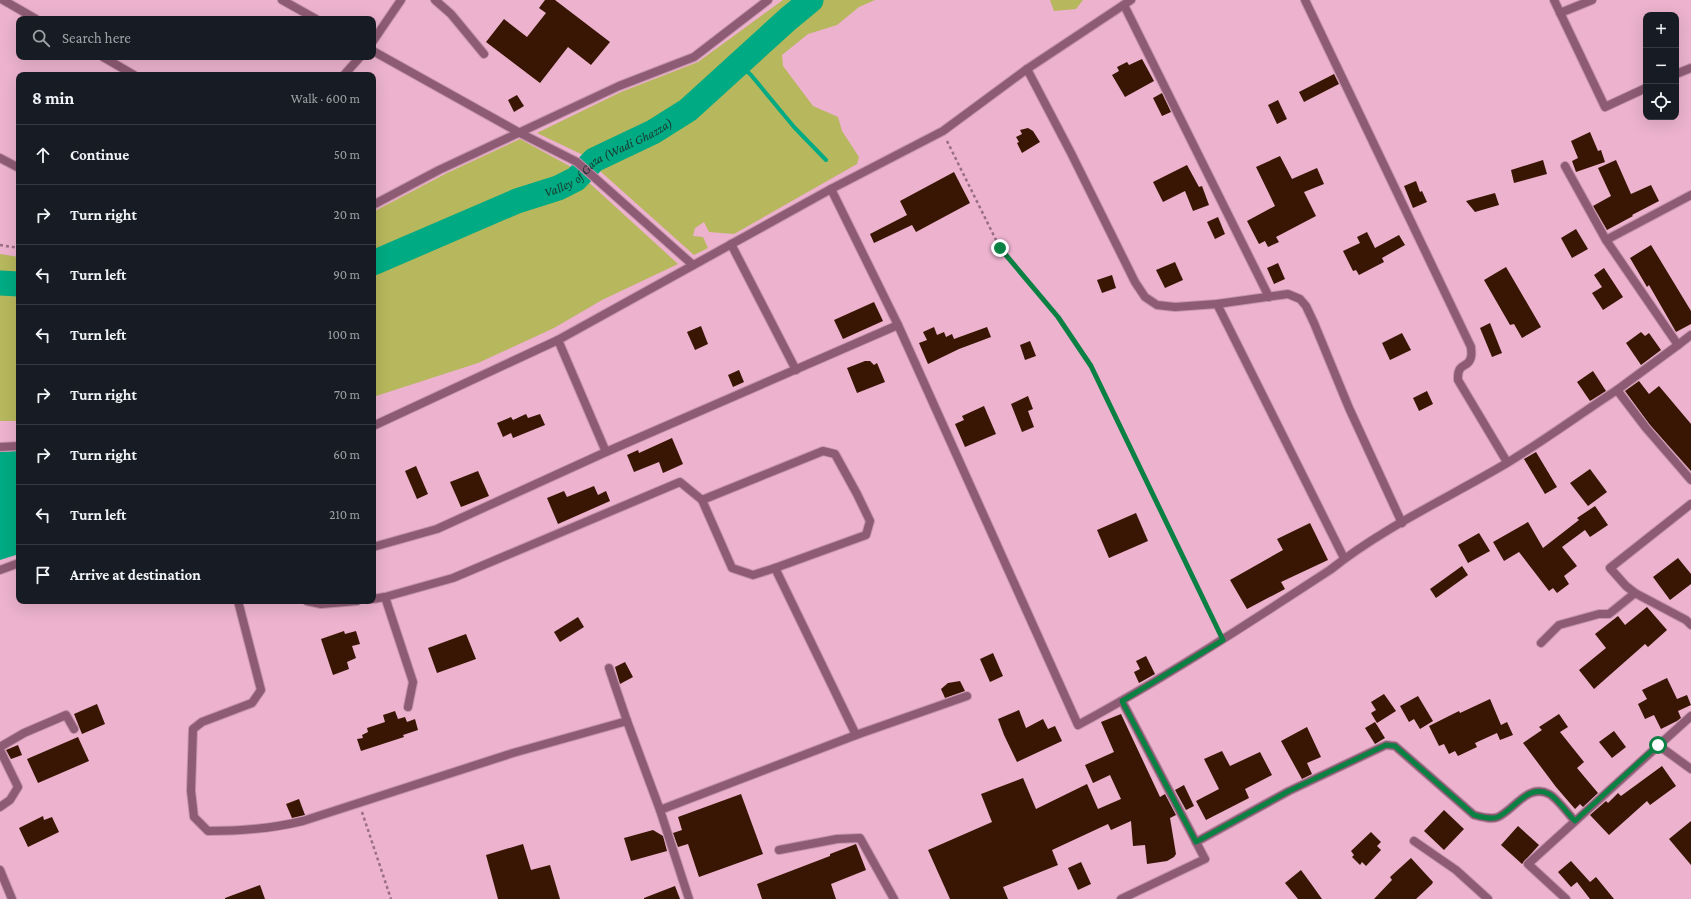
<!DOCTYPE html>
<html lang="en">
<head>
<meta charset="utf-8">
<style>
	body { margin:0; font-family:"Crimson Pro",serif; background:#242831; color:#f1f3f6 }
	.controls { position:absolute; right:12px; top:12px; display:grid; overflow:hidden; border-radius:8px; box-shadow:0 4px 16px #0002 }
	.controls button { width:36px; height:36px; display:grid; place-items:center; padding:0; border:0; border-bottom:1px solid #363941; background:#171b24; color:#f1f3f6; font:20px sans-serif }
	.stop { position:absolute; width:12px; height:12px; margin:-9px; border:3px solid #0b8043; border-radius:50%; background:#fff }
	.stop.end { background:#0b8043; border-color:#fff; box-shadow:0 1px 4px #0008 }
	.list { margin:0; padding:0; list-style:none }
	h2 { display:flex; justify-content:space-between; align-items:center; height:52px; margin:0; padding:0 16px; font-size:17px }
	h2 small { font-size:13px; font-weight:400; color:#9ea1a6 }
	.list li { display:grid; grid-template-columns:26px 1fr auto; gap:12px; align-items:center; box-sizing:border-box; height:60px; padding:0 16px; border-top:1px solid #363941 }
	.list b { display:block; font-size:15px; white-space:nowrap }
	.list em { font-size:13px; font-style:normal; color:#9ea1a6 }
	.icon { flex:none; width:22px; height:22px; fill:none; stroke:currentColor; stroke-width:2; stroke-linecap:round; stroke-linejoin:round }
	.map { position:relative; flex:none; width:1691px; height:899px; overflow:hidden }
	.search { position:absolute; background:#171b24; box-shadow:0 4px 16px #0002; left:16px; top:16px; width:360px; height:44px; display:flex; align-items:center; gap:10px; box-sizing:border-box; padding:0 14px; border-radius:8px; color:#9ea1a6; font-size:15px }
	.panel { position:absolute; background:#171b24; box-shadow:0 4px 16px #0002; left:16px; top:72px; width:360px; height:532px; border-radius:8px }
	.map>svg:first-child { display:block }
	.green { fill:#b7b75d }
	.water { fill:#00aa82 }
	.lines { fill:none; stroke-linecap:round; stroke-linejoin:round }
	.stream { stroke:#00aa82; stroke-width:4 }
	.river { stroke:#00aa82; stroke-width:25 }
	.building { fill:#381603 }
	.service-casing { stroke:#c693ac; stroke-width:10 }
	.minor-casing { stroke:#c693ac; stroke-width:10 }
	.path { stroke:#9a6f84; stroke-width:2.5; stroke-dasharray:3 3; stroke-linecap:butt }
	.service { stroke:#8d5b74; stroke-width:8 }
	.minor { stroke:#8d5b74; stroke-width:8 }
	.route { stroke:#0b8043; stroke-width:5 }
	.labels { text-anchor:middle; stroke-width:4; stroke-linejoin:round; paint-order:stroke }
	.water-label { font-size:13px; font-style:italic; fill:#1b372d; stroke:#f9bedb }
</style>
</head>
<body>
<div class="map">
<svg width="1691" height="899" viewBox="0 0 1691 899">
	<rect width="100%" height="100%" fill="#ecb2ce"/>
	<g class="green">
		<path d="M 783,0 L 875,0 L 859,7 L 837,25 L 808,34 L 782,55 L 783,66 L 813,106 L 838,117 L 842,131 L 859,157 L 857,164 L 734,234 L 709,232 L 704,222 L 695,228 L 693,236 L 703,237 L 708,248 L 694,255 L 581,154 L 537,133 L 621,92 L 698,62 Z"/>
		<path d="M 1050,0 L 1083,0 L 1076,9 L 1054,11 Z"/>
		<path d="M 520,139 L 573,168 L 678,264 L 602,300 L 554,328 L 478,363 L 373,397 L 373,212 L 447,173 Z"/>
		<path d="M 0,254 L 19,257 L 19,421 L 0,421 Z"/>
	</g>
	<path class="water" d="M 19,451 L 19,554 L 0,560 L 0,452 Z"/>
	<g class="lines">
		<path class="stream" d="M 739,64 L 751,75 L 794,127 L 826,160"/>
		<g class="river">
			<path id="s1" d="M 373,263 L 517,201 L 558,188 L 576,179 L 594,160 L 653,132 L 688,110 L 788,19 L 811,0"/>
			<path d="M 0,283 L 19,284"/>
		</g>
	</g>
	<g class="building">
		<path d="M 545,0 L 555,0 L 610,42 L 591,65 L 568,47 L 540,83 L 486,42 L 504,19 L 527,37 L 546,13 L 539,8 Z"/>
		<path d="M 1142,59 L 1154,81 L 1125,97 L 1112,75 L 1119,71 L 1117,67 L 1127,62 L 1129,65 Z"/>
		<path d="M 1334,74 L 1339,84 L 1304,102 L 1299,92 Z"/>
		<path d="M 1162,93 L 1171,112 L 1162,116 L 1153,98 Z"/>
		<path d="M 517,95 L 524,106 L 514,112 L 508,100 Z"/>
		<path d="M 1278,100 L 1287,119 L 1277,124 L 1268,105 Z"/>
		<path d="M 1028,128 L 1033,131 L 1040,142 L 1022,153 L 1017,143 L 1019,142 L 1016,137 L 1022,134 L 1020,130 Z"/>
		<path d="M 1590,132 L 1598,151 L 1601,150 L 1605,162 L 1576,172 L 1572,161 L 1578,158 L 1571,141 Z"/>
		<path d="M 1280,156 L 1292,179 L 1317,168 L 1324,184 L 1304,192 L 1316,216 L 1276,237 L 1279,242 L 1268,247 L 1265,241 L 1259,244 L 1247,221 L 1275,206 L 1256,167 Z"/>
		<path d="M 1543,160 L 1547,174 L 1514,183 L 1511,170 Z"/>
		<path d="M 1616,160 L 1631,194 L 1651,185 L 1659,201 L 1632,215 L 1633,216 L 1607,230 L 1593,206 L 1611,196 L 1598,168 Z"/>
		<path d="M 1187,165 L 1199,187 L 1202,186 L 1209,205 L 1193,211 L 1185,191 L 1163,202 L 1153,182 Z"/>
		<path d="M 954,172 L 970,203 L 916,232 L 912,225 L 874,243 L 870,234 L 907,215 L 900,201 Z"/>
		<path d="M 1416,181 L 1420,192 L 1422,191 L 1427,202 L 1413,208 L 1404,186 Z"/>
		<path d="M 1495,193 L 1499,205 L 1475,212 L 1466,201 Z"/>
		<path d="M 1218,217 L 1225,234 L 1215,239 L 1207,222 Z"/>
		<path d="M 1576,229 L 1588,249 L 1572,258 L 1561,238 Z"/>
		<path d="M 1367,232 L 1375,248 L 1399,235 L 1405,245 L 1382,258 L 1384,262 L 1359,275 L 1356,270 L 1353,271 L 1343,251 L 1360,243 L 1357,237 Z"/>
		<path d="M 1651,245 L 1691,311 L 1691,324 L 1676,332 L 1649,285 L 1647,287 L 1630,258 Z"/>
		<path d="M 1175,262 L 1183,280 L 1165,288 L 1156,270 Z"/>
		<path d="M 1278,263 L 1285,279 L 1274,284 L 1267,268 Z"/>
		<path d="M 1506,267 L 1541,327 L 1522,338 L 1514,324 L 1510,325 L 1484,280 Z"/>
		<path d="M 1604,268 L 1623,297 L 1603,310 L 1592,293 L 1602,287 L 1594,275 Z"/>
		<path d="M 1112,275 L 1116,288 L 1102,293 L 1097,280 Z"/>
		<path d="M 874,302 L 883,321 L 843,339 L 834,320 Z"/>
		<path d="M 1490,323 L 1502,353 L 1492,357 L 1480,328 Z"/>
		<path d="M 701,326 L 708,344 L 695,350 L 687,332 Z"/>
		<path d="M 934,327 L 937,335 L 944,332 L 946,337 L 952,334 L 954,339 L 987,327 L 991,337 L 959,349 L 928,364 L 919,343 L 927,340 L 923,332 Z"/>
		<path d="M 1641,332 L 1645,336 L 1649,333 L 1661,350 L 1641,365 L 1626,343 Z"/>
		<path d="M 1402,333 L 1411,350 L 1390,360 L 1382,343 Z"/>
		<path d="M 1030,341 L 1036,356 L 1025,360 L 1020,345 Z"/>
		<path d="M 865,361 L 870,361 L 874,365 L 877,363 L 885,382 L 857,393 L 847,368 Z"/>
		<path d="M 739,370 L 744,382 L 733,387 L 728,375 Z"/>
		<path d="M 1593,371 L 1606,391 L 1590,401 L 1577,382 Z"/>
		<path d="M 1639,381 L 1649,394 L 1659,386 L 1691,424 L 1691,471 L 1650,425 L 1625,391 Z"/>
		<path d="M 1427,391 L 1433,404 L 1419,411 L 1413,398 Z"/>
		<path d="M 1028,396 L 1033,409 L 1028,411 L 1034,427 L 1022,432 L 1011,404 Z"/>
		<path d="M 984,406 L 996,434 L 965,447 L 955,424 L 964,420 L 962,416 Z"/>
		<path d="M 526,414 L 528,418 L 540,414 L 545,425 L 513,438 L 511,433 L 503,437 L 497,423 L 511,417 L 513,420 Z"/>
		<path d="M 672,438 L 683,464 L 663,473 L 659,462 L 634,472 L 627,455 L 638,450 L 639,453 Z"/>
		<path d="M 1536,452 L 1557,487 L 1545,494 L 1524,459 Z"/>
		<path d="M 416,466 L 428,494 L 417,499 L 405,471 Z"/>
		<path d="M 1590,469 L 1607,492 L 1588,506 L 1570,483 Z"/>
		<path d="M 478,471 L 489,496 L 461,507 L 450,482 Z"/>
		<path d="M 594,486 L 598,495 L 606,491 L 610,501 L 558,524 L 547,498 L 564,491 L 567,497 Z"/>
		<path d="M 1595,506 L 1608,525 L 1590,537 L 1585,530 L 1562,547 L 1577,566 L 1564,576 L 1569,584 L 1557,593 L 1553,588 L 1549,591 L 1519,552 L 1504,561 L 1493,542 L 1528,522 L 1543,548 L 1579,520 L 1577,518 Z"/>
		<path d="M 1136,513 L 1148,541 L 1109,558 L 1097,530 Z"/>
		<path d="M 1310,523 L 1328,560 L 1281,582 L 1285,589 L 1247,609 L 1230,580 L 1283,550 L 1277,539 Z"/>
		<path d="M 1479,533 L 1490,551 L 1468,563 L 1458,545 Z"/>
		<path d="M 1678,558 L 1691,574 L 1691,584 L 1670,600 L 1653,577 Z"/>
		<path d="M 1462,566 L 1468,575 L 1436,598 L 1430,589 Z"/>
		<path d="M 1647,607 L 1667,630 L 1648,647 L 1645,644 L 1594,689 L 1579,670 L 1606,648 L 1595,634 L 1618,616 L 1625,625 Z"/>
		<path d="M 578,617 L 584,627 L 560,642 L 554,632 Z"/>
		<path d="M 344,631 L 345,634 L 356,631 L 360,644 L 352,646 L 356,658 L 347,662 L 349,669 L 333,675 L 321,639 Z"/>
		<path d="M 466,634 L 476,659 L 437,673 L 428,648 Z"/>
		<path d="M 993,653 L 1003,676 L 990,682 L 980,659 Z"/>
		<path d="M 1146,656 L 1155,674 L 1139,683 L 1134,672 L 1140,669 L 1136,661 Z"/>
		<path d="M 625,662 L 633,677 L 620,684 L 615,667 Z"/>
		<path d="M 1667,678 L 1677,699 L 1687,695 L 1691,705 L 1678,711 L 1681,718 L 1677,721 L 1661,729 L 1654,715 L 1645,719 L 1638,704 L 1647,699 L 1642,690 Z"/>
		<path d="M 960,681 L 965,691 L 945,698 L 941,689 L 948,683 Z"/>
		<path d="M 1384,694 L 1396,711 L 1377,723 L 1371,713 L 1376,710 L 1371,702 Z"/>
		<path d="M 1418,696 L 1433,721 L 1420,729 L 1414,719 L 1409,722 L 1400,706 Z"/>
		<path d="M 1490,699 L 1501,725 L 1507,722 L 1513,735 L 1500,740 L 1497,733 L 1475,743 L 1477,747 L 1458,756 L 1455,751 L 1449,754 L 1444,744 L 1439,746 L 1429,726 L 1459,711 L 1460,713 Z"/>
		<path d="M 97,704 L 105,724 L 82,734 L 74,714 Z"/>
		<path d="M 1019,710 L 1026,728 L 1043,719 L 1048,729 L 1055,726 L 1062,741 L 1017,762 L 1004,735 L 998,719 Z"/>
		<path d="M 395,711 L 398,719 L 405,717 L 407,722 L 415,719 L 418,730 L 403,735 L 404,737 L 361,751 L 357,739 L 363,738 L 362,735 L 368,732 L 367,728 L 385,722 L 383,715 Z"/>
		<path d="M 1121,714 L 1160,797 L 1165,794 L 1176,815 L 1170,818 L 1176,854 L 1174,857 L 1167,861 L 1147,864 L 1145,845 L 1133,846 L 1131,821 L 1111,830 L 1108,824 L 1052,850 L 1058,865 L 1003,887 L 1008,899 L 950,899 L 928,850 L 992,822 L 981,794 L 1023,778 L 1036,809 L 1087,784 L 1098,809 L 1121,799 L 1110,775 L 1093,783 L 1085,765 L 1114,752 L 1101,722 Z"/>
		<path d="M 1559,714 L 1568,727 L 1560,732 L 1584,762 L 1577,768 L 1598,793 L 1583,807 L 1580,804 L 1575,809 L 1556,787 L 1523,743 L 1542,730 L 1539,727 Z"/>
		<path d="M 1375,722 L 1385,738 L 1375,744 L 1365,728 Z"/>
		<path d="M 1307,727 L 1321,757 L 1307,763 L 1312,774 L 1302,779 L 1281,741 Z"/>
		<path d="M 1614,731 L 1626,747 L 1612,758 L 1599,742 Z"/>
		<path d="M 78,737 L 89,761 L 38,783 L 27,759 Z"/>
		<path d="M 18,745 L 22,755 L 11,759 L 6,750 Z"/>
		<path d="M 1222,751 L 1230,766 L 1260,752 L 1272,775 L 1245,789 L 1249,798 L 1206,820 L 1196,801 L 1219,789 L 1204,759 Z"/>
		<path d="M 1662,766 L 1676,786 L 1650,805 L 1647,801 L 1609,835 L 1590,815 L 1606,801 L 1608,803 L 1618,793 L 1621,796 Z"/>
		<path d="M 1184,785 L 1194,806 L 1186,810 L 1175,790 Z"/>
		<path d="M 741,794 L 763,854 L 699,877 L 688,844 L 678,847 L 673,833 L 682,830 L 678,817 Z"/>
		<path d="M 299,799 L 305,815 L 292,818 L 286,804 Z"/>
		<path d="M 1444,810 L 1464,829 L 1444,850 L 1424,831 Z"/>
		<path d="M 43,816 L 44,820 L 52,817 L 59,832 L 28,847 L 19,828 Z"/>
		<path d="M 1691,821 L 1691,865 L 1669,839 Z"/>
		<path d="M 1518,826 L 1539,845 L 1522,864 L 1501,845 Z"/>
		<path d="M 653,830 L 663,836 L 667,851 L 631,861 L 624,838 Z"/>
		<path d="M 1371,832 L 1381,842 L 1377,846 L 1381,850 L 1366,866 L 1362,862 L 1360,865 L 1352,857 L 1354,855 L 1351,851 Z"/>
		<path d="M 523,844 L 531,870 L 550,865 L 560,899 L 498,899 L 486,855 Z"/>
		<path d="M 856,844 L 866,870 L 831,884 L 836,899 L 762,899 L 757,884 L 830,856 L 830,854 Z"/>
		<path d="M 1411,858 L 1433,882 L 1432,884 L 1416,899 L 1374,899 L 1392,880 L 1390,877 Z"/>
		<path d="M 1571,861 L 1590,882 L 1596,877 L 1614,899 L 1590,899 L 1577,882 L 1571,887 L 1558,872 Z"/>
		<path d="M 1081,862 L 1091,884 L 1078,890 L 1068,868 Z"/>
		<path d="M 1301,870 L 1312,885 L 1322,899 L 1298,899 L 1285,883 Z"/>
		<path d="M 260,885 L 265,899 L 225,899 L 225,898 Z"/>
		<path d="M 675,886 L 680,899 L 644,899 L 644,898 Z"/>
	</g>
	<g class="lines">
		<defs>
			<g id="service">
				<path d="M 435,0 L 451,14 L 484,54"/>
				<path d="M 1554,0 L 1605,107 L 1646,88"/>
				<path d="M 1560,13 L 1592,0"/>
				<path d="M 373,41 L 401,0"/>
				<path d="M 1676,74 L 1691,68"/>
				<path d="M 1565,166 L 1606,240 L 1678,345 L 1617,390"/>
				<path d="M 1606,240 L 1691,195"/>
				<path d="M 1217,304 L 1344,558"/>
				<path d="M 1678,345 L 1691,335"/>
				<path d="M 0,447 L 19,446"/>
				<path d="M 702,500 L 823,451 L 835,454 L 857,494 L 870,521 L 866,535 L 775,568"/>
				<path d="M 385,597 L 413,682 L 408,707"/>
				<path d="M 609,668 L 627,721"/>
				<path d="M 660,810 L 856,735 L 967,696"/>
				<path d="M 779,850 L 837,839 L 860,838 L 894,899"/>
			</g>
			<g id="minor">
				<path d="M 3,0 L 36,19"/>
				<path d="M 282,0 L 316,19"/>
				<path d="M 1305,0 L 1471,347 C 1471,350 1472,354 1471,357 C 1469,369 1457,361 1458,380 L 1507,462"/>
				<path d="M 1124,5 L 1269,297"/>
				<path d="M 373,51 L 520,133 L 577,162 L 693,265"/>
				<path d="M 103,57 L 134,75"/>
				<path d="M 1027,69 L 1071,153 L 1135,282 L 1145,297 L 1157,305 L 1175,307 L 1217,304 L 1288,294 L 1300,299 L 1306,306 L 1314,323 L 1349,408 L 1402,523"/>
				<path d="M 344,75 L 360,57"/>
				<path d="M 0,158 L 19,168"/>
				<path d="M 831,189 L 898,325 L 1078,725 C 1165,678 1247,624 1330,570 C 1384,527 1448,498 1507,463 C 1545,440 1580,414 1617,390 L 1646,428 L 1691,480"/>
				<path d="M 373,205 L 439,170 L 619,86 L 694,57 L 768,0"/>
				<path d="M 731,244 L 796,370"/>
				<path d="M 558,340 L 606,452"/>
				<path d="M 373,426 L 558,340 L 831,189 L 943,131 L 1027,69 L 1131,0"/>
				<path d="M 1691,504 L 1610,568 L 1626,586 L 1635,593 L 1686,620 L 1691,625"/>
				<path d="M 373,547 L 437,529 L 606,452 L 898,325"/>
				<path d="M 0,570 L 19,563"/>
				<path d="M 373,599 L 385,597 L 453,578 L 680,482 L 702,500 L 732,568 L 753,575 L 775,568 L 856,735"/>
				<path d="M 238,601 L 261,690 L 252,703 L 202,722 L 193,729 L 191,791 L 194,817 L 208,831 C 242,831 270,829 303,821 L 513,753 L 627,721 L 660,810 L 689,899"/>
				<path d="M 307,601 L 321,604 L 357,601"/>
				<path d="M 1541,643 L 1559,625 L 1599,614 L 1609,614 L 1635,593"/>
				<path d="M 1658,745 L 1691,769"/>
				<path d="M 0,747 L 24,733 L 66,715 L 74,729"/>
				<path d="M 0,750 L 18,787 L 10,800 L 0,807"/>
				<path d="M 1414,841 L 1456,870 L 1488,899"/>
				<path d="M 1196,842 L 1289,791 L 1386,745 L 1395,746 L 1474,815 C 1482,817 1491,820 1498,817 C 1515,809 1528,783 1549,794 C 1557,798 1568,814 1575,821"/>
				<path d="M 0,870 L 12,899"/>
				<path d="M 1121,899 L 1205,859 L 1122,701"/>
				<path d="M 1566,899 L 1528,864 L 1691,716"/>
			</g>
		</defs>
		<use href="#service" class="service-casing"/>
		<use href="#minor" class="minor-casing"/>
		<g class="path">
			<path d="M 947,141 L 1000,248 L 1058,317 L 1091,366 L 1218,629"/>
			<path d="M 0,245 L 19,248"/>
			<path d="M 362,812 L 391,899"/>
		</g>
		<use href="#service" class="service"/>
		<use href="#minor" class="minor"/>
	</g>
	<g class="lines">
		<path class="route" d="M 1000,248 L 1058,317 L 1091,366 L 1223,640 L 1122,701 L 1196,842 L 1289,791 L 1386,745 L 1395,746 L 1474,815 C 1482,817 1491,820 1498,817 C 1515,809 1528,783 1549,794 C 1557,798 1568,814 1575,821 L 1658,745"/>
	</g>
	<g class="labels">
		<g class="water-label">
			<text dy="5" stroke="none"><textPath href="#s1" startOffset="259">Valley of Gaza (Wadi Ghazza)</textPath></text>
		</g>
	</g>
</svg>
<div class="controls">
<button>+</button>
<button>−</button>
<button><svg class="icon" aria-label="locate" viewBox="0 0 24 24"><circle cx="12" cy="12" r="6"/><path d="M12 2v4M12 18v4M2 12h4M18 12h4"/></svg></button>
</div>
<div class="stop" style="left:1658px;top:745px"></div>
<div class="stop end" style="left:1000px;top:248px"></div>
<div class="search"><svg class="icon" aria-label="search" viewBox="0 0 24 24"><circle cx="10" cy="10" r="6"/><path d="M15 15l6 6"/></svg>Search here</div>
<section class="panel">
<h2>8 min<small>Walk · 600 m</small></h2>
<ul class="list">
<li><svg class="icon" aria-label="ahead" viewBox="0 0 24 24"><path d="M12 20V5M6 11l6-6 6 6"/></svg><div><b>Continue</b></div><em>50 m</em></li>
<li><svg class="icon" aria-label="right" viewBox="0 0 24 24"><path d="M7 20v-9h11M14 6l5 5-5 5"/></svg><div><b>Turn right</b></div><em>20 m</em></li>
<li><svg class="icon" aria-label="left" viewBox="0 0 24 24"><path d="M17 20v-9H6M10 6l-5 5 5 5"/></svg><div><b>Turn left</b></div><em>90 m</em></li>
<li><svg class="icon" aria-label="left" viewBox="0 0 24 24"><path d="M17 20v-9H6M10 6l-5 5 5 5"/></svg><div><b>Turn left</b></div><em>100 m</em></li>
<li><svg class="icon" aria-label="right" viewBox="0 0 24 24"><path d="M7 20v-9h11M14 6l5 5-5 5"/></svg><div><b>Turn right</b></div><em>70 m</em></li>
<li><svg class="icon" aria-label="right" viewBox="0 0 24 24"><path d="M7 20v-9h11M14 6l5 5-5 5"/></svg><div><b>Turn right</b></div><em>60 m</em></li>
<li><svg class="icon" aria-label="left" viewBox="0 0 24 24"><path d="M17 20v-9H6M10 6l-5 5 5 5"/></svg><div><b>Turn left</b></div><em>210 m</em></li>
<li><svg class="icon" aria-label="arrive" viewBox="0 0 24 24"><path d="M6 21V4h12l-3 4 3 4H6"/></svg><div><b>Arrive at destination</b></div></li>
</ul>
</section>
</div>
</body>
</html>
